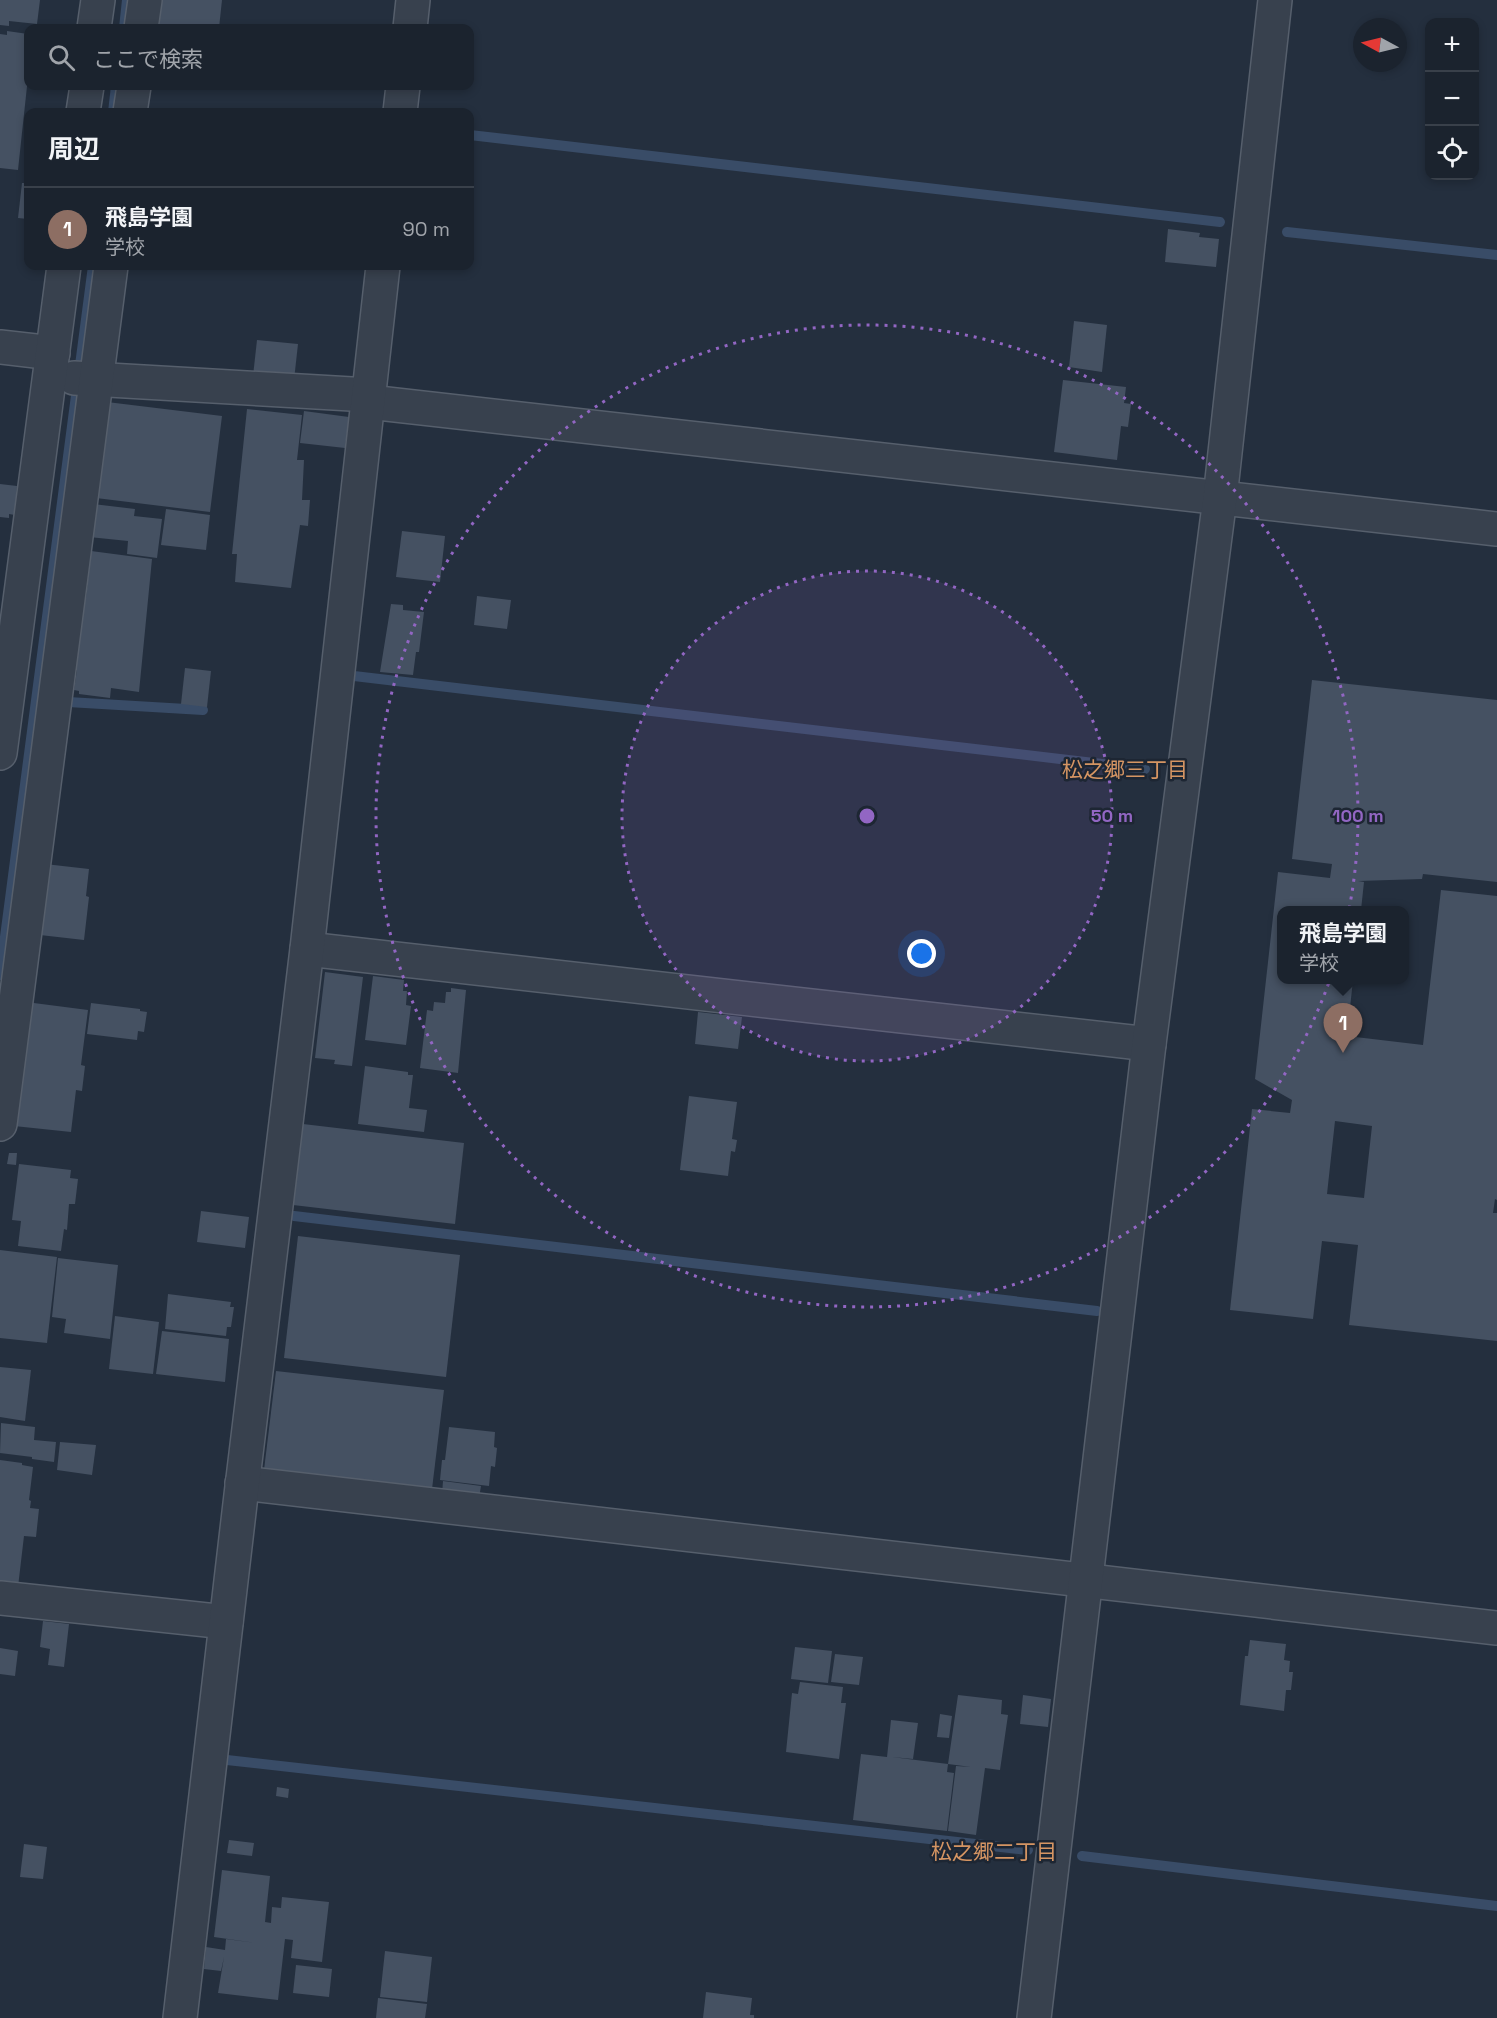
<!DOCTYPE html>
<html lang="ja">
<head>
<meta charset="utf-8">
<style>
	body { margin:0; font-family:"Space Grotesk","Noto Sans JP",sans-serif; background:#282f3a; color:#f1f3f6 }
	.controls { position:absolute; right:18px; top:18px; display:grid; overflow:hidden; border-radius:12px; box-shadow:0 3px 9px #0003 }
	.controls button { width:54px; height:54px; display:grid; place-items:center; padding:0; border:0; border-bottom:2px solid #39404a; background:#1b232e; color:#f1f3f6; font:30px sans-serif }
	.compass { position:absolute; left:1353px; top:18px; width:54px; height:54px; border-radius:50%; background:#1b232e; box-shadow:0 3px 9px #0003; rotate:277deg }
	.you { position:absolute; left:922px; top:954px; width:21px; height:21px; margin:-15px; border:4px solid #fff; border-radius:50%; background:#1a73e8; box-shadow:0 0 0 9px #1a73e833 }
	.badge { display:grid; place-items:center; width:39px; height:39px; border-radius:50%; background:#d93025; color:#fff; font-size:20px; font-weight:700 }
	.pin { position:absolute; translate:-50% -50px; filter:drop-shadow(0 2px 3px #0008) }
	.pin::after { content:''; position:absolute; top:32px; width:21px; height:18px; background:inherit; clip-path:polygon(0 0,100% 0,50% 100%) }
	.popup { position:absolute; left:1277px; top:906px; width:132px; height:78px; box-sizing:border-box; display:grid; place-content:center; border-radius:12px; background:#1b232e; filter:drop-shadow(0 2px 4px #0005); font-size:20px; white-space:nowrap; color:#a0a4aa }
	.popup b { font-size:22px; color:#f1f3f6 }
	.popup::after { content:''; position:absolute; left:50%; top:100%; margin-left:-12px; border:12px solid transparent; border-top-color:#1b232e }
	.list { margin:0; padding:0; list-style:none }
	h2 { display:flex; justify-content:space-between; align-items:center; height:78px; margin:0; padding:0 24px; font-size:26px }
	h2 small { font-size:20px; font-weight:400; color:#a0a4aa }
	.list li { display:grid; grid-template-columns:39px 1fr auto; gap:18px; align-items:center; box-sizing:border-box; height:84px; padding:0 24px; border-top:2px solid #39404a }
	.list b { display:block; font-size:22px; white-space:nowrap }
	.list p { margin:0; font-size:20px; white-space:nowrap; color:#a0a4aa }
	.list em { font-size:20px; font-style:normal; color:#a0a4aa }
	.icon { flex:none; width:33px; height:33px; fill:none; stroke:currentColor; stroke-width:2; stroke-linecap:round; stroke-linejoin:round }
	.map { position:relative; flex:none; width:1497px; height:2018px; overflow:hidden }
	.search { position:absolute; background:#1b232e; box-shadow:0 3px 9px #0003; left:24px; top:24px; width:450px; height:66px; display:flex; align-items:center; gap:15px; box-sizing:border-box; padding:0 21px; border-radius:12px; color:#a0a4aa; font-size:22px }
	.panel { position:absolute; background:#1b232e; box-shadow:0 3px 9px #0003; left:24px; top:108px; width:450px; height:162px; border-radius:12px }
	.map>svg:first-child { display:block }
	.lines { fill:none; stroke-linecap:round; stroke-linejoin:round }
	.stream { stroke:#394c67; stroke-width:10 }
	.building { fill:#455162; fill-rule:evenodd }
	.minor-casing { stroke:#565f6c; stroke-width:36 }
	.minor { stroke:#38414e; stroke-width:33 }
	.ring { fill:none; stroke:#9266c3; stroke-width:3; stroke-dasharray:3 6 }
	.labels { text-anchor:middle; stroke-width:5; stroke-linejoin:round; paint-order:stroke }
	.neighbourhood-label { font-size:21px; fill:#d59563; stroke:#1d2633 }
	.centre { fill:#9266c3; stroke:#1d2633; stroke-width:3 }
	.ring-label { font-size:18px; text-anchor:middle; font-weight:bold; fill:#9266c3; stroke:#1d2633; stroke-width:5; stroke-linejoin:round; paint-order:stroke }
</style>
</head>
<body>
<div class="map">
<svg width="1497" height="2018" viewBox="0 0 1497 2018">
	<rect width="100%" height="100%" fill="#242f3e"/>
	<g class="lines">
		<g class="stream">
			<path d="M 124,28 L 127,0"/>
			<path d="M 113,112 L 116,86"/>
			<path d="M 470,135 L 1220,222"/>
			<path d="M 1287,232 L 1497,255"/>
			<path d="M 354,676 L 1145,769"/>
			<path d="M 68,702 L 203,710"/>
			<path d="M 0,975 L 93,266"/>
			<path d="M 294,1216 L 1097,1311"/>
			<path d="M 227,1760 L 1028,1850"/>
			<path d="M 1082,1856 L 1497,1906"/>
		</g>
	</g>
	<g class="building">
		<path d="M 0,0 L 40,0 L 37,24 L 9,21 L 9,26 L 0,25 Z"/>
		<path d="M 160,0 L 222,0 L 219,28 L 155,28 Z"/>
		<path d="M 7,31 L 28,34 L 28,77 L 18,170 L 0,168 L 0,34 L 7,35 Z"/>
		<path d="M 22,183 L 28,183 L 28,219 L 18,218 Z"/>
		<path d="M 1168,229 L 1200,233 L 1199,237 L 1219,239 L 1216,267 L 1165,262 Z"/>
		<path d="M 1074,321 L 1107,325 L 1102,372 L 1069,367 Z"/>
		<path d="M 257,340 L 298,344 L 294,380 L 253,376 Z"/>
		<path d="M 1063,380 L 1126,387 L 1124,403 L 1131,404 L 1128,427 L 1121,426 L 1117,460 L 1054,452 Z"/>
		<path d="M 107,402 L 222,416 L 210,512 L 96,498 Z"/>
		<path d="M 247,409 L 302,415 L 297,460 L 304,460 L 302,500 L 310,500 L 308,526 L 300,525 L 291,588 L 235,582 L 237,554 L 232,554 Z"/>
		<path d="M 304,411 L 349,417 L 345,448 L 300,443 Z"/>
		<path d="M 0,484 L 17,486 L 15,515 L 9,514 L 9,518 L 0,517 Z"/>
		<path d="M 93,504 L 135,509 L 134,516 L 162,519 L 157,558 L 127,554 L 128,541 L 89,537 Z"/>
		<path d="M 166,509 L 210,515 L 206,550 L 161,545 Z"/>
		<path d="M 402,531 L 445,536 L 440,582 L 396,577 Z"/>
		<path d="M 91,551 L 152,559 L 139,692 L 111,688 L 110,698 L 79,694 L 79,691 L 74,690 L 77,670 L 75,670 L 77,597 L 86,598 Z"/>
		<path d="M 477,596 L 511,600 L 507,629 L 474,625 Z"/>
		<path d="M 391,604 L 403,605 L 403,610 L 424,612 L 419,652 L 416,652 L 413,675 L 380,672 Z"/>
		<path d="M 185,668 L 211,671 L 207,707 L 181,704 Z"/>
		<path d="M 1312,680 L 1497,700 L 1497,882 L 1423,874 L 1422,879 L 1358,881 L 1364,882 L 1361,910 L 1282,910 L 1282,980 L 1353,980 L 1347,1036 L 1423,1045 L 1441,890 L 1497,896 L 1497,1200 L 1495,1199 L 1493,1213 L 1497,1213 L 1497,1341 L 1349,1325 L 1358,1245 L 1322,1241 L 1313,1319 L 1230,1310 L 1252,1109 L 1290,1113 L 1292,1100 L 1255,1079 L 1278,872 L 1330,878 L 1332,864 L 1292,859 ZM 1335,1121 L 1372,1126 L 1364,1198 L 1327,1194 Z"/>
		<path d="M 45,864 L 89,869 L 86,896 L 89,897 L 84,940 L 40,935 Z"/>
		<path d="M 325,972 L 363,977 L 352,1066 L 334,1064 L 335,1060 L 315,1058 Z"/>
		<path d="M 373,976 L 404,980 L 403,991 L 407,991 L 406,1005 L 411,1006 L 406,1045 L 365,1040 Z"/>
		<path d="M 451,988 L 466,990 L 458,1073 L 420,1068 L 427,1010 L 433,1011 L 434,1002 L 445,1003 L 446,992 L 451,992 Z"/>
		<path d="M 26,1002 L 88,1010 L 81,1065 L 85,1066 L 82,1091 L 76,1090 L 71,1132 L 14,1126 Z"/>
		<path d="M 91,1003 L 140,1009 L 140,1011 L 147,1012 L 144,1032 L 138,1031 L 137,1040 L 87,1034 Z"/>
		<path d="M 698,1012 L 742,1017 L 738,1049 L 695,1044 Z"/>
		<path d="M 365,1066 L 408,1072 L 408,1075 L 413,1075 L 409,1108 L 427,1110 L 424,1132 L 358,1124 Z"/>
		<path d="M 689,1096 L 737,1102 L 732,1139 L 737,1140 L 735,1152 L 731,1151 L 728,1176 L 680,1170 Z"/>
		<path d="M 303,1124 L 464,1143 L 455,1224 L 293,1205 Z"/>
		<path d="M 9,1153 L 17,1153 L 16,1165 L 7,1164 Z"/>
		<path d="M 19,1164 L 71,1170 L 70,1178 L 78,1179 L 75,1204 L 69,1204 L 67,1230 L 64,1229 L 61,1251 L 18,1246 L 21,1221 L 12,1220 Z"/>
		<path d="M 201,1211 L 249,1217 L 245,1248 L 197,1242 Z"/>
		<path d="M 298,1236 L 460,1255 L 446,1377 L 284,1358 Z"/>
		<path d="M 0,1250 L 57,1257 L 47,1343 L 0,1338 Z"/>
		<path d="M 58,1258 L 118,1265 L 110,1339 L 64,1333 L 66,1319 L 52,1317 Z"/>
		<path d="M 168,1294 L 231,1302 L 230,1307 L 234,1307 L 231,1327 L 227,1327 L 226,1336 L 165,1329 Z"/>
		<path d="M 115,1316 L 159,1322 L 153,1374 L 109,1369 Z"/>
		<path d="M 162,1331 L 229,1339 L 225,1382 L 156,1374 Z"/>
		<path d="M 0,1367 L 31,1370 L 25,1421 L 0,1417 Z"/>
		<path d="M 276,1371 L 444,1390 L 432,1489 L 264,1470 Z"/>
		<path d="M 1,1423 L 35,1427 L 34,1440 L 56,1442 L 54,1462 L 32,1459 L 32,1457 L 0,1453 Z"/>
		<path d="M 449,1427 L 495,1432 L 494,1447 L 497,1448 L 495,1467 L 491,1466 L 489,1486 L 440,1480 L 442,1460 L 445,1460 Z"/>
		<path d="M 60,1442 L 96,1445 L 92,1475 L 57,1470 Z"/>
		<path d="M 0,1460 L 22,1463 L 22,1465 L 33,1467 L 29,1500 L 31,1501 L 30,1508 L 39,1509 L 36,1537 L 24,1536 L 18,1587 L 0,1585 Z"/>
		<path d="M 443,1481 L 481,1486 L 479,1498 L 442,1494 Z"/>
		<path d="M 43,1621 L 69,1624 L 64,1667 L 48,1665 L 50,1649 L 40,1647 Z"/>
		<path d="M 1250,1640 L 1286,1644 L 1284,1660 L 1290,1661 L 1289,1672 L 1293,1672 L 1291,1690 L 1286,1690 L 1284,1711 L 1240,1705 L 1245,1656 L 1248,1656 Z"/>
		<path d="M 795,1647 L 832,1651 L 828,1683 L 791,1679 Z"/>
		<path d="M 0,1648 L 18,1651 L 15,1676 L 0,1674 Z"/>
		<path d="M 835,1654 L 863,1657 L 859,1685 L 831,1682 Z"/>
		<path d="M 800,1682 L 843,1687 L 841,1703 L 846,1703 L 839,1759 L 786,1752 L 792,1693 L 798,1694 Z"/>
		<path d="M 958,1695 L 1002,1700 L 1001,1714 L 1008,1715 L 1000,1770 L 985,1768 L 976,1835 L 948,1831 L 956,1766 L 971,1767 L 948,1764 Z"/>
		<path d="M 1023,1695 L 1051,1699 L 1048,1727 L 1020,1724 Z"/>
		<path d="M 940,1714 L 952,1716 L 949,1738 L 937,1737 Z"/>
		<path d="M 891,1720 L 918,1723 L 913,1759 L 892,1757 L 948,1764 L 947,1772 L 954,1773 L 947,1831 L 853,1820 L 861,1754 L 887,1757 Z"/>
		<path d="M 277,1787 L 289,1789 L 288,1798 L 276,1796 Z"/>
		<path d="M 229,1840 L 254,1843 L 252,1856 L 227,1853 Z"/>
		<path d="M 24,1844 L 47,1847 L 43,1879 L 20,1877 Z"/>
		<path d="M 222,1870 L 270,1876 L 265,1922 L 271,1923 L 272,1907 L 281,1908 L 282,1897 L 329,1902 L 322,1962 L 291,1958 L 293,1940 L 285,1939 L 278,2000 L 218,1993 L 224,1957 L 221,1971 L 204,1969 L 206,1947 L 225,1950 L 226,1939 L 263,1944 L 214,1937 Z"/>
		<path d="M 385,1951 L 432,1957 L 427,2002 L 380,1997 Z"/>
		<path d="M 296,1965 L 332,1969 L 329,1997 L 293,1993 Z"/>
		<path d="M 706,1992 L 752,1998 L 750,2015 L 754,2015 L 754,2018 L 703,2018 Z"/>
		<path d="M 378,1998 L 427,2004 L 425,2018 L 376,2018 Z"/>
	</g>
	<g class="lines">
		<defs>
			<g id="minor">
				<path d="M 94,28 L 98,0"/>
				<path d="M 141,28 L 145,0"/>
				<path d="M 410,28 L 413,0"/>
				<path d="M 83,112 L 87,86"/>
				<path d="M 130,112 L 134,86"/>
				<path d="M 400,112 L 403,86"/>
				<path d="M 0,347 L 53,353"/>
				<path d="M 74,378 L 369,395"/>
				<path d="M 369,402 L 1497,529"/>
				<path d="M 0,753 L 64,266"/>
				<path d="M 307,949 L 1149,1044"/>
				<path d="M 0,1124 L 111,266"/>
				<path d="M 242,1483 L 1497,1628"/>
				<path d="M 0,1598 L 226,1622"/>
				<path d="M 180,2018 L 241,1495 L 307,949 L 383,266"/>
				<path d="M 1034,2018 L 1149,1044 L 1220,498 L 1275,0"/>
			</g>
		</defs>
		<use href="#minor" class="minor-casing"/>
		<use href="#minor" class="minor"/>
	</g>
	<circle cx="867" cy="816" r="245" fill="#9266c3" fill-opacity=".12"/>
	<g class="ring">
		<circle cx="867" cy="816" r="245"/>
		<circle cx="867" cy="816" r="491"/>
	</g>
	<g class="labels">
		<g class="neighbourhood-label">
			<text x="1125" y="777">松之郷三丁目</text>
			<text x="994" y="1859">松之郷二丁目</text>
		</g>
	</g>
	<circle cx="867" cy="816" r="9" class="centre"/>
	<g class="ring-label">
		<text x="1112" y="822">50 m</text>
		<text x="1358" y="822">100 m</text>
	</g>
</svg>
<div class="controls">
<button>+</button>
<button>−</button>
<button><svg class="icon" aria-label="locate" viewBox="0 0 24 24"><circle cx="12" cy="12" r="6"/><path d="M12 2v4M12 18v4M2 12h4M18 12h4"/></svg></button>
</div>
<svg class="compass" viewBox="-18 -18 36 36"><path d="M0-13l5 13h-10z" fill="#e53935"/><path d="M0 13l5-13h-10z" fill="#a0a4aa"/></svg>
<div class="you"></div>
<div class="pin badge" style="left:1343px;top:1053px;background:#8d6e63">1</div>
<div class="popup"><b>飛島学園</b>学校</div>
<div class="search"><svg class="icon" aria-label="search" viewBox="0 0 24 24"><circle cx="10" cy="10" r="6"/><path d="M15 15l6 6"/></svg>ここで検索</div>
<section class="panel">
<h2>周辺<small></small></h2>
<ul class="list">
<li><span class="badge" style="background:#8d6e63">1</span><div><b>飛島学園</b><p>学校</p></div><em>90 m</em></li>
</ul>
</section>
</div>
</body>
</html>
